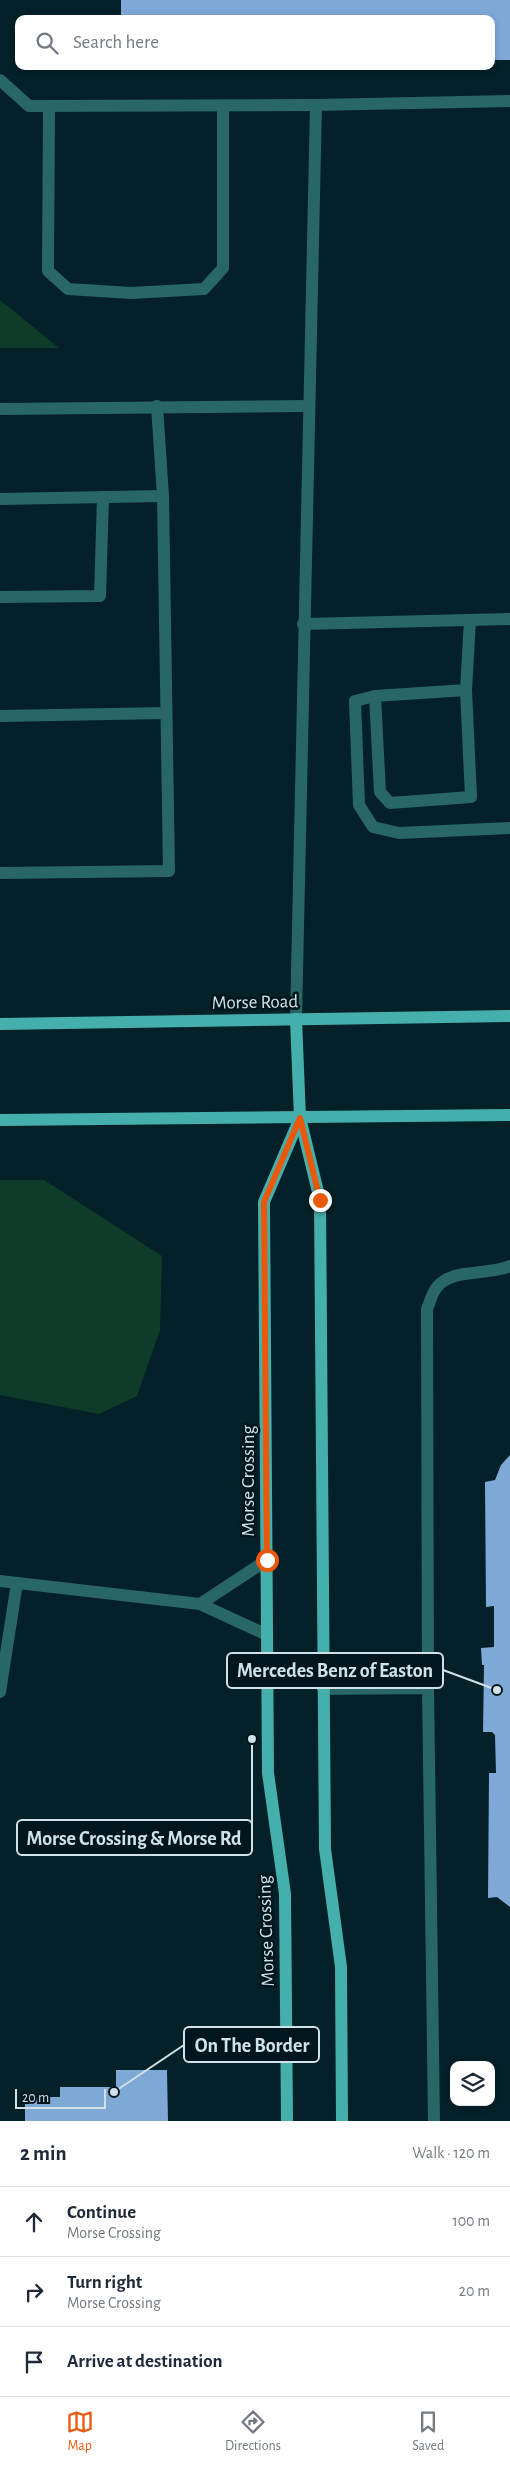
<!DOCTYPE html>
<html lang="en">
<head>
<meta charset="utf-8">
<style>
	body { margin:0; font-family:"Alegreya Sans",sans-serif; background:#f6f6f7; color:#1f2937 }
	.controls { position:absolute; right:15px; bottom:15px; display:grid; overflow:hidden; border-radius:10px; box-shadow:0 2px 8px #0003 }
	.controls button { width:45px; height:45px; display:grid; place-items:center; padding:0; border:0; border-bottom:1px solid #e0e1e3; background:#fff; color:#1f2937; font:25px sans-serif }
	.scale { position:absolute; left:15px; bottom:12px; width:91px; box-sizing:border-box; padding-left:5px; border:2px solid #d2e1e7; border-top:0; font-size:14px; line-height:18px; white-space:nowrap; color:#d2e1e7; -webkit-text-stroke:4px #00161e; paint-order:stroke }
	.stop { position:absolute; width:15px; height:15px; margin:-11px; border:4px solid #ea580c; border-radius:50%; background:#fff }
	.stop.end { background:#ea580c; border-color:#fff; box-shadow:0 1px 5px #0008 }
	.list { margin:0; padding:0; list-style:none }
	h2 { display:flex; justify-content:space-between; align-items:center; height:65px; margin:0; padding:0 20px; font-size:21px }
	h2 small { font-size:16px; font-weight:400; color:#747a83 }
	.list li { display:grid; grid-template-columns:32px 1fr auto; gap:15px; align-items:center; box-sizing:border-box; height:70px; padding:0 20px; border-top:1px solid #e0e1e3 }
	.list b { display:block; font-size:19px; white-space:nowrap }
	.list p { margin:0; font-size:16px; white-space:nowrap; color:#747a83 }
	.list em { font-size:16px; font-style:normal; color:#747a83 }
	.icon { flex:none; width:28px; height:28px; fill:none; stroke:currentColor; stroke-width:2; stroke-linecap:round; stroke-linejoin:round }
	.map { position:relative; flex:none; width:510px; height:2121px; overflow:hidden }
	.search { position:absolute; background:#fff; box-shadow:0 2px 8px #0003; left:15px; right:15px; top:15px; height:55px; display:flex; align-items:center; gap:12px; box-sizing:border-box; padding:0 18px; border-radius:10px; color:#747a83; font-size:19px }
	.sheet { height:275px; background:#fff }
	nav { display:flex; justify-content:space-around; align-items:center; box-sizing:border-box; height:70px; border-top:1px solid #e0e1e3; background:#fff; font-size:14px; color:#747a83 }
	nav a { display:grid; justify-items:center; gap:2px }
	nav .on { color:#ea580c }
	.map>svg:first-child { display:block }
	.green { fill:#0f3c29 }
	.building { fill:#7ea9d7 }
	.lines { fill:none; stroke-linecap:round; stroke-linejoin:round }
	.minor { stroke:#286765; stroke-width:12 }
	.major { stroke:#45afab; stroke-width:12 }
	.route { stroke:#ea580c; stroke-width:6 }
	.labels { text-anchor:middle; stroke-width:5; stroke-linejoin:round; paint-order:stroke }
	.street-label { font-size:19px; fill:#d2e1e7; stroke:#00161e }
	.leader { fill:none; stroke:#d2e1e7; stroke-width:2 }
	.callout-dot { fill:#d2e1e7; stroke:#00161e; stroke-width:2 }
	.callout { fill:#00161e; stroke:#d2e1e7; stroke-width:2 }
	.callout-label { font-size:20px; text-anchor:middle; font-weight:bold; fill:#d2e1e7 }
</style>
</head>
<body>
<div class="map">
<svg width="510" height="2121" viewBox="0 0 510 2121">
	<rect width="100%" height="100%" fill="#042028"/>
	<g class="green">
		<path d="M 0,300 L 59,348 L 0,348 Z"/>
		<path d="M 0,1180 L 44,1180 L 162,1256 L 160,1330 L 137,1396 L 99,1414 L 0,1395 Z"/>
	</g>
	<g class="building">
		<path d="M 121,0 L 510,0 L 510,60 L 491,60 L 491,19 L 121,19 Z"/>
		<path d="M 510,1455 L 510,1907 L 497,1897 L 488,1898 L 489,1773 L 496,1773 L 495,1735 L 492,1732 L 483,1732 L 484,1665 L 482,1665 L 481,1648 L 494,1647 L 494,1606 L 486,1607 L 485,1482 L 495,1480 L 501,1465 Z"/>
		<path d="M 116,2070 L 167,2070 L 168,2121 L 25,2121 L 25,2097 L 60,2097 L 60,2087 L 116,2087 Z"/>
	</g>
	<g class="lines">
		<g class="minor">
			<path d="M 0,80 L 29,106 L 316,105 L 510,101"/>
			<path d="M 49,106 L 48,271 L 68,289 L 131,293 L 204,289 L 223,268 L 223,106"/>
			<path d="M 0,409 L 309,406"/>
			<path d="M 0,499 L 163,496"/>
			<path d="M 0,597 L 100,596 L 103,497"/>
			<path d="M 303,624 L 510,619"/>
			<path d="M 466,690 L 375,696 L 380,792 L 390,803 L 471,797 L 466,690 L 470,620"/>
			<path d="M 375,696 L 355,701 L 359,805 L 373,827 L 399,833 L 510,828"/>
			<path d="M 0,716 L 166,713"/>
			<path d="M 0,873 L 169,871 L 163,496 L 157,406"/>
			<path d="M 296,1019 L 316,105"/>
			<path d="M 0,1581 L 200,1604 L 267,1635"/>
			<path d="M 200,1604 L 267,1560"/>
			<path d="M 428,1688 L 427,1309 C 430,1302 432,1293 437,1287 C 452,1268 487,1276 510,1266"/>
			<path d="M 323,1689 L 428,1688 L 434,2121"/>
			<path d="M 0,1692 L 17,1583"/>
		</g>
		<g class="major">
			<path d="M 296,1019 L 300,1118 L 320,1200 L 325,1849 L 341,1967 L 342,2121"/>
			<path d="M 0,1024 L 510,1016"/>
			<path d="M 0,1120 L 510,1115"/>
			<path d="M 287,2121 L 285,1894 L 268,1773 L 264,1202 L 300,1118"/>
		</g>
	</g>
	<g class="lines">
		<path class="route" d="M 267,1560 L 264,1202 L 300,1118 L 320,1200"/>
	</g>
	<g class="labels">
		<g class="street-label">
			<text transform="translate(255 1001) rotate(-1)" y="7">Morse Road</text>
			<text transform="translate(247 1481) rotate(-90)" y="7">Morse Crossing</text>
			<text transform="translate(265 1931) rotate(-92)" y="7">Morse Crossing</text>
		</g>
	</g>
	<path class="leader" d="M497 1690L443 1670M252 1739L252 1838M114 2092L184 2045"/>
	<g class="callout-dot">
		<circle cx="497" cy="1690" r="5"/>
		<circle cx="252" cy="1739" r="5"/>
		<circle cx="114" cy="2092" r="5"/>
	</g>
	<g class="callout">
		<rect x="227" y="1653" width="216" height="35" rx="5"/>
		<rect x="17" y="1820" width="235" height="35" rx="5"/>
		<rect x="184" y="2027" width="135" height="35" rx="5"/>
	</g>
	<g class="callout-label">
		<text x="335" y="1677">Mercedes Benz of Easton</text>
		<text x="134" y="1845">Morse Crossing &amp; Morse Rd</text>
		<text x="252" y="2052">On The Border</text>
	</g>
</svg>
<div class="controls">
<button><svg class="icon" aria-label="layers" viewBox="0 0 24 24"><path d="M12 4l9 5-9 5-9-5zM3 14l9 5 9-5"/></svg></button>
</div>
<div class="scale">20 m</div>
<div class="stop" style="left:267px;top:1560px"></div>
<div class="stop end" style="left:320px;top:1200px"></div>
<div class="search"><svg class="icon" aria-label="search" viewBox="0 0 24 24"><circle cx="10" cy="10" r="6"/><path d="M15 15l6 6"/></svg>Search here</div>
</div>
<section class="sheet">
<h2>2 min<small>Walk · 120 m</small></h2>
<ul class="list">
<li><svg class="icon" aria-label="ahead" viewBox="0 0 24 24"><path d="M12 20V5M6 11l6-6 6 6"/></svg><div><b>Continue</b><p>Morse Crossing</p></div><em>100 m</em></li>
<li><svg class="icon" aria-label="right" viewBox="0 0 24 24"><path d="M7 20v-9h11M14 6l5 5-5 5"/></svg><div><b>Turn right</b><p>Morse Crossing</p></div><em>20 m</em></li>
<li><svg class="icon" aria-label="arrive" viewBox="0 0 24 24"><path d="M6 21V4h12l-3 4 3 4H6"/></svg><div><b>Arrive at destination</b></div></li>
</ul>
</section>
<nav>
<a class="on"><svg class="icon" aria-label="map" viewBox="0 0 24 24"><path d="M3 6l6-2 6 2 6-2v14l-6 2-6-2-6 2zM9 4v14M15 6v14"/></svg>Map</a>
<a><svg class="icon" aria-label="directions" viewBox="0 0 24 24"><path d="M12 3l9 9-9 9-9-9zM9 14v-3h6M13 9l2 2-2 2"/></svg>Directions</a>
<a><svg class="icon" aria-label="saved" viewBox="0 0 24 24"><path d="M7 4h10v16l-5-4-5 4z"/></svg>Saved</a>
</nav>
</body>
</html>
